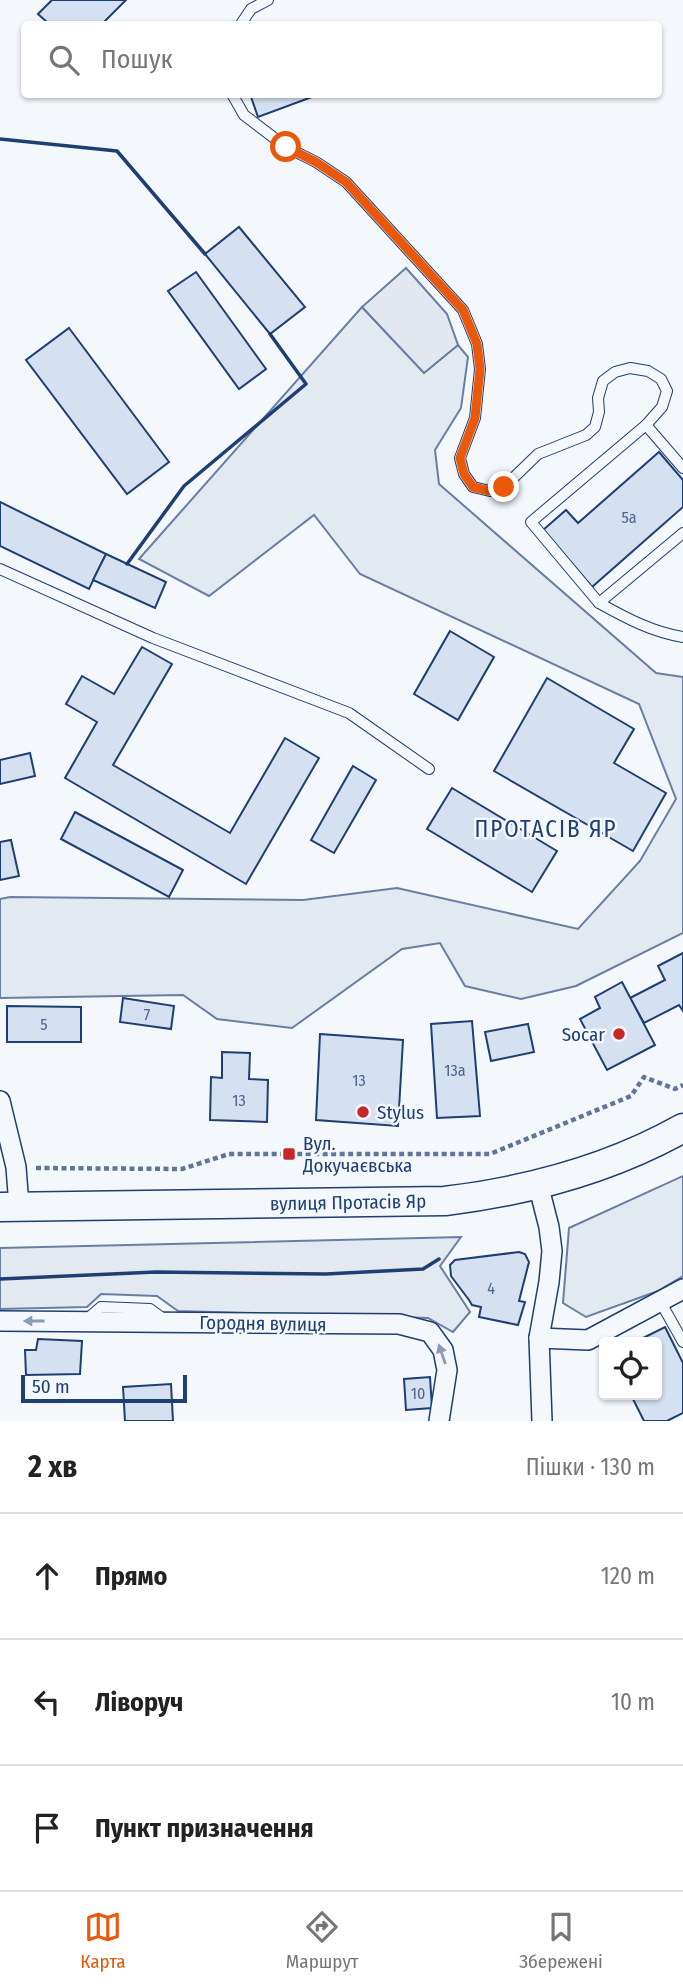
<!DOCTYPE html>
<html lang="uk">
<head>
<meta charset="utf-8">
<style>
	body { margin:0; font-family:"Fira Sans Condensed",sans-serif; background:#f2f2f2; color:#222 }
	.controls { position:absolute; right:21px; bottom:21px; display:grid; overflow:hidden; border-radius:7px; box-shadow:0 2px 5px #0004 }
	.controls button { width:63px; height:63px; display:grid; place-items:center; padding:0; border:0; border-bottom:2px solid #e0e0e0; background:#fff; color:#222; font:35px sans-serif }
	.scale { position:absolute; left:21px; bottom:18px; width:166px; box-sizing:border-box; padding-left:7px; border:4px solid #1d3f73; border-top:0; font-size:19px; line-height:24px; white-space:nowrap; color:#1d3f73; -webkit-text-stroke:5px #f4f7fb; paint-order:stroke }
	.stop { position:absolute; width:21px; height:21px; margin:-16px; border:5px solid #ea580c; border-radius:50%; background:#fff }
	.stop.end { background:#ea580c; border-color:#fff; box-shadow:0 2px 7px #0008 }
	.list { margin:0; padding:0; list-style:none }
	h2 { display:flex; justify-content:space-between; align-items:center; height:91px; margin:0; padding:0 28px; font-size:30px }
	h2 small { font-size:23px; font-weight:400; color:#767676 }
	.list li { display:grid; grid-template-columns:46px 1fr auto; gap:21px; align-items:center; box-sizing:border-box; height:126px; padding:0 28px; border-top:2px solid #e0e0e0 }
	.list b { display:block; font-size:26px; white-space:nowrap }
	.list em { font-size:23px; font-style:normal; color:#767676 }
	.icon { flex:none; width:38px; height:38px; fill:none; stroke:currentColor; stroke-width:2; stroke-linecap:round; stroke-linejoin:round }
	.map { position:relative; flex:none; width:683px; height:1421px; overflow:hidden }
	.search { position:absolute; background:#fff; box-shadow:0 2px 5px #0004; left:21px; right:21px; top:21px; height:77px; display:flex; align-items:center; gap:18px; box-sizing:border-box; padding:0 24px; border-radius:7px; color:#767676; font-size:26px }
	.sheet { height:469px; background:#fff }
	nav { display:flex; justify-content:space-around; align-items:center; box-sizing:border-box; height:98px; border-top:2px solid #e0e0e0; background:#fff; font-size:19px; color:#767676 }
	nav a { display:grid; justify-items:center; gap:4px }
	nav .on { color:#ea580c }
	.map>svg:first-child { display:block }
	.green { fill:#e3e9f0; stroke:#687fa3; stroke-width:2 }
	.parking { fill:#e3e8f0; stroke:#687fa3; stroke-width:2 }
	.building { fill:#d5e0f0; stroke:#1d3f73; stroke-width:2 }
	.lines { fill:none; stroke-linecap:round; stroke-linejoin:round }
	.service-casing { stroke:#1d3f73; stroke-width:12 }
	.minor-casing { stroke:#1d3f73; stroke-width:22 }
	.secondary-casing { stroke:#1d3f73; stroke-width:31 }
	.path { stroke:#5e769c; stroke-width:4.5; stroke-dasharray:5 3.5; stroke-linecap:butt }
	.service { stroke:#f4f7fb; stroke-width:10 }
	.minor { stroke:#f4f7fb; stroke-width:19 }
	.secondary { stroke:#f4f7fb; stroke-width:28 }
	.wall { stroke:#1d3f73; stroke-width:3.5 }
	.oneway { fill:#889bb7 }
	.route { stroke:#ea580c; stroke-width:9 }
	.poi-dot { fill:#c62828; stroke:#f4f7fb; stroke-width:2.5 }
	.labels { text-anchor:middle; stroke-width:5; stroke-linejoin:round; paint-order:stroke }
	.number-label { font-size:16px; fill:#4b6792 }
	.poi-label { font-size:19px; fill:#1d3f73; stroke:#f4f7fb; text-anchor:start }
	.street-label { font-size:19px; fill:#1d3f73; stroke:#f4f7fb }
	.quarter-label { font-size:23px; letter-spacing:2px; fill:#1d3f73; stroke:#f4f7fb }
</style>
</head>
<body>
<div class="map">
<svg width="683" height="1421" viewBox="0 0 683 1421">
	<rect width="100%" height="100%" fill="#f4f7fb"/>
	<g class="green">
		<path d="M 362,307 L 424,373 L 458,345 L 468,357 L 461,408 L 435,450 L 439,484 L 656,673 L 683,677 L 683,933 L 576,986 L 521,999 L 465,986 L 440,943 L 402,949 L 292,1028 L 217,1019 L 183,995 L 0,998 L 0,899 L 10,897 L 303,900 L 397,888 L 578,929 L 640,861 L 676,799 L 639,704 L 360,574 L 314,515 L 209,596 L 139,559 Z"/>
		<path d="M 683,1176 L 683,1276 L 658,1291 L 586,1317 L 563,1303 L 569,1228 Z"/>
		<path d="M 461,1237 L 440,1266 L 470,1312 L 453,1332 L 428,1318 L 178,1311 L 157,1296 L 101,1294 L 87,1307 L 0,1309 L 0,1248 Z"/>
	</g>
	<path class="parking" d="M 406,268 L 447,314 L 458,345 L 424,373 L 362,307 Z"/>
	<g class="building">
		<path d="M 52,0 L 126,0 L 102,24 L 49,24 L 38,14 Z"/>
		<path d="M 250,94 L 320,94 L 258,117 Z"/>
		<path d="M 239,227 L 305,307 L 270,334 L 205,254 Z"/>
		<path d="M 196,272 L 266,369 L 239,389 L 168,291 Z"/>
		<path d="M 69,328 L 169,462 L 127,494 L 26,360 Z"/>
		<path d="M 659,452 L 683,480 L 683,507 L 592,587 L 543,530 L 566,510 L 578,523 Z"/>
		<path d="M 0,502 L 106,554 L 89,589 L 0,546 Z"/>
		<path d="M 106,554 L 166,582 L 155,608 L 93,580 Z"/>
		<path d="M 450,631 L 494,657 L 458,720 L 414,694 Z"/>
		<path d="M 142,647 L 172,664 L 113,765 L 230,833 L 285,738 L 319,758 L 246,884 L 65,778 L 97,722 L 66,704 L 82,676 L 114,694 Z"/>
		<path d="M 547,678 L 634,729 L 614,763 L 666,793 L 633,851 L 494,771 Z"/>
		<path d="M 30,753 L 35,776 L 0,784 L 0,760 Z"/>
		<path d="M 353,766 L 376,780 L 334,853 L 311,840 Z"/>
		<path d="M 452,788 L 557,851 L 532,892 L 427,829 Z"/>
		<path d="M 75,812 L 183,870 L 169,897 L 61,839 Z"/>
		<path d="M 11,840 L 19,876 L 0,880 L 0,842 Z"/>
		<path d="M 683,953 L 683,1011 L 679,1005 L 644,1023 L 630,998 L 665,980 L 658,966 Z"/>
		<path d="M 622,982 L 655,1045 L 607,1070 L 580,1019 L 600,1008 L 595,997 Z"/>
		<path d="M 123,998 L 174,1006 L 171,1029 L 120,1022 Z"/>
		<path d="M 7,1006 L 81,1007 L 81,1042 L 7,1042 Z"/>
		<path d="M 472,1021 L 480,1116 L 437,1118 L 431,1024 Z"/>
		<path d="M 528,1024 L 534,1052 L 491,1061 L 485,1032 Z"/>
		<path d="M 320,1034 L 403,1040 L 398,1126 L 316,1120 Z"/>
		<path d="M 222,1052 L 250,1053 L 249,1079 L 268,1080 L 267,1122 L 210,1120 L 211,1077 L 222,1078 Z"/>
		<path d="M 519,1252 L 525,1254 L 529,1262 L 519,1301 L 525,1302 L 518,1325 L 479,1317 L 481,1307 L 472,1305 L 469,1300 L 451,1276 L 450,1265 L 455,1260 Z"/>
		<path d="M 665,1327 L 683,1363 L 683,1413 L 667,1421 L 644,1421 L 631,1395 L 657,1395 L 657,1342 L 635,1342 Z"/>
		<path d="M 38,1339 L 82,1341 L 80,1374 L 26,1375 L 25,1350 L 36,1350 Z"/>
		<path d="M 430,1377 L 432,1408 L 406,1410 L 404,1379 Z"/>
		<path d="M 171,1384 L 173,1421 L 125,1421 L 123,1387 Z"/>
	</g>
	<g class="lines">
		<defs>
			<g id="service">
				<path d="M 241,24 L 251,9 L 268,0"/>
				<path d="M 232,94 L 244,115 L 286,147 L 316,162 L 346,182 L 463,310 L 477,344 L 480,369 L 475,418 L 460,458 L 464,474 L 473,487 L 490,491 L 504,487 L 538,454 L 586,435 L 595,427 L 599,412 L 598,398 L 603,381 L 615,372 L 630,368 L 648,371 L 661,379 L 667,391 L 662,407 L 646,425"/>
				<path d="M 683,468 L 646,425 L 531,522 L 599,603 L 683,533"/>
				<path d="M 0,569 L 153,638 L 349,713 L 429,769"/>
				<path d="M 599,603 C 626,618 652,632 683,637"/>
				<path d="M 660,1301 L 683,1342"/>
				<path d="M 87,1319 L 101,1307 L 150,1309 L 165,1320"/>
			</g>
			<g id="minor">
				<path d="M 0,1101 L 16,1167 L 19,1206"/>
				<path d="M 538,1184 L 549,1227 L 552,1251 L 549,1282 L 539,1338 L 542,1421"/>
				<path d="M 0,1321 L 399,1324 L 430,1332 L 443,1350 L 447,1370 L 439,1421"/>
				<path d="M 539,1338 L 588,1340 L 683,1289"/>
			</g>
			<path id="secondary" d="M 0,1207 L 445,1201 C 527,1191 610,1169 683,1128"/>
		</defs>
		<use href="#service" class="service-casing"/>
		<use href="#minor" class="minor-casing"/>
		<use href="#secondary" class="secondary-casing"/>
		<path class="path" d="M 36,1168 L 182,1169 L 229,1154 L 490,1154 L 631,1096 L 644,1077 L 675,1089 L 683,1085"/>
		<use href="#service" class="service"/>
		<use href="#minor" class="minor"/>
		<use href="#secondary" class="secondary"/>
		<g class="wall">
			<path d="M 0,139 L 117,151 L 205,254"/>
			<path d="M 127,564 L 184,486 L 306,384 L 270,334"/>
			<path d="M 0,1279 L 156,1272 L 326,1274 L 423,1269 L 439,1259"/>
		</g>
	</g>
	<defs><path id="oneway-solid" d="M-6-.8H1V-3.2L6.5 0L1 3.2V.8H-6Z" transform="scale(1.75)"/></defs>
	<g class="oneway">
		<use href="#oneway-solid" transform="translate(34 1321) rotate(-180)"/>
		<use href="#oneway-solid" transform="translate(442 1354) rotate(-109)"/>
	</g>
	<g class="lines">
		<path class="route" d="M 286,147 L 316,162 L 346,182 L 463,310 L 477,344 L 480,369 L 475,418 L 460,458 L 464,474 L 473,487 L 490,491 L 504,487"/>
	</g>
	<g class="poi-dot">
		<circle cx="619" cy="1034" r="7"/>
		<circle cx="363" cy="1112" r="7"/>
		<rect x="282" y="1147" width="14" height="14" rx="3.5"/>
	</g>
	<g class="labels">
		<g class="number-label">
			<text x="629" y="523">5а</text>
			<text x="147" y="1020">7</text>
			<text x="44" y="1030">5</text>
			<text x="455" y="1076">13а</text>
			<text x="359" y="1086">13</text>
			<text x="239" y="1106">13</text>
			<text x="491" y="1294">4</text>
			<text x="418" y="1399">10</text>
		</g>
		<g class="poi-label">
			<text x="605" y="1041" text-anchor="end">Socar</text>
			<text x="377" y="1119">Stylus</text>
			<text x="303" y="1150">Вул.<tspan x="303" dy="22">Докучаєвська</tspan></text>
		</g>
		<g class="street-label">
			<text transform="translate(348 1202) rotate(-1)" y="7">вулиця Протасів Яр</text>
			<text transform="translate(263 1323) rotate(1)" y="7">Городня вулиця</text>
		</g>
		<g class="quarter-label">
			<text x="546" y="837">ПРОТАСІВ ЯР</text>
		</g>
	</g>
</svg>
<div class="controls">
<button><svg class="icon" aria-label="locate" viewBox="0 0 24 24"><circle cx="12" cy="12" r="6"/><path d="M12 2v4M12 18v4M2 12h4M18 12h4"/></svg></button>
</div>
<div class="scale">50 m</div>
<div class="stop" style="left:286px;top:147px"></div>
<div class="stop end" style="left:504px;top:487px"></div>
<div class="search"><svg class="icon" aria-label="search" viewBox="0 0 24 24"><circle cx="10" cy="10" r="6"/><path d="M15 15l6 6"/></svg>Пошук</div>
</div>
<section class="sheet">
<h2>2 хв<small>Пішки · 130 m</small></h2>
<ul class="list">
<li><svg class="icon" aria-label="ahead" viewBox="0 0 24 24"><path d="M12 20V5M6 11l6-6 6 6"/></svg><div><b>Прямо</b></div><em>120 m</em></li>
<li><svg class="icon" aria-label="left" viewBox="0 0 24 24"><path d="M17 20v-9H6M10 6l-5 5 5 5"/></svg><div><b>Ліворуч</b></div><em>10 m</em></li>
<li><svg class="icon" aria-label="arrive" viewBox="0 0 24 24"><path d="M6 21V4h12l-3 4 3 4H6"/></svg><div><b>Пункт призначення</b></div></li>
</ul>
</section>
<nav>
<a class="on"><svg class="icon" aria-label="map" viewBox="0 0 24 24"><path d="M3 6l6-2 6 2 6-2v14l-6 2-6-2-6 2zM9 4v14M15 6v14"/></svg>Карта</a>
<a><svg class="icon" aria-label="directions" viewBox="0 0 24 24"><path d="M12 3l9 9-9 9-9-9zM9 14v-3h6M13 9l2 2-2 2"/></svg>Маршрут</a>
<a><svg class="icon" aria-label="saved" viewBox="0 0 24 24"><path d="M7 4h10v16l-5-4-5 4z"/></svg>Збережені</a>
</nav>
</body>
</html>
